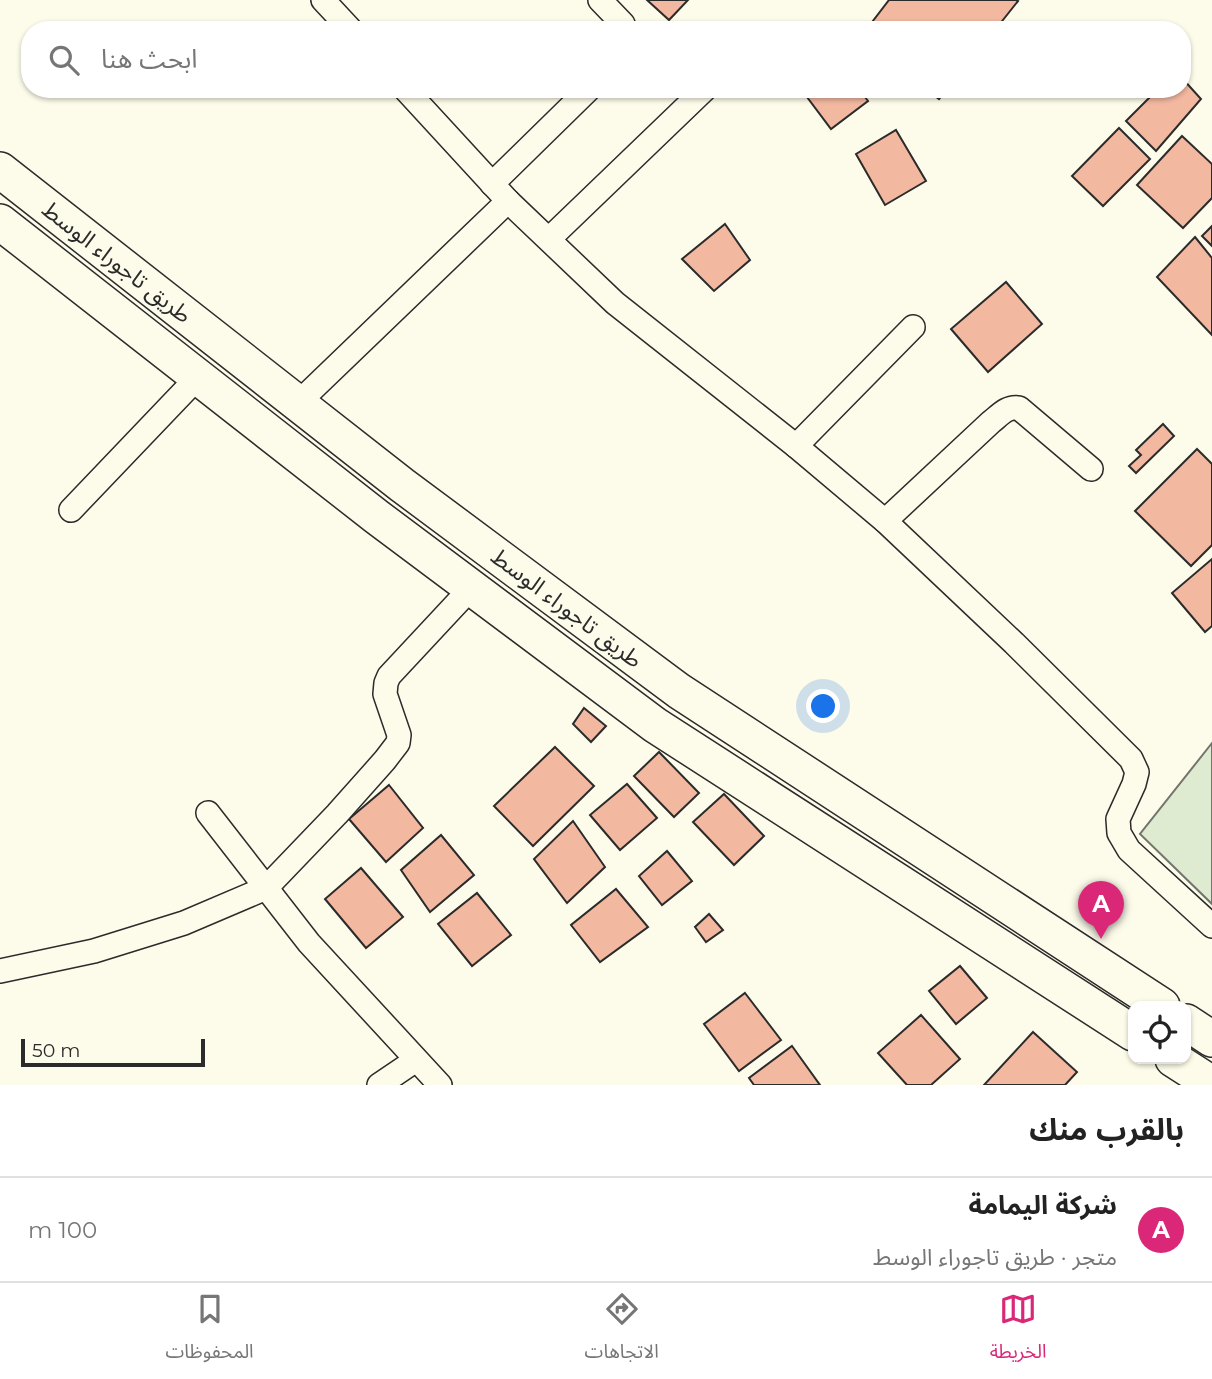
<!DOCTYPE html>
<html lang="ar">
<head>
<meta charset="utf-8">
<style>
	body { margin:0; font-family:Montserrat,"Noto Sans Arabic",sans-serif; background:#f6f6f6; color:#222; direction:rtl }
	.controls { position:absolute; right:21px; bottom:21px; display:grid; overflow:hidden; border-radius:14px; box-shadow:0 2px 5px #0004 }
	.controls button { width:63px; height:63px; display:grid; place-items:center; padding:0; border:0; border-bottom:2px solid #e0e0e0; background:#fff; color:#222; font:35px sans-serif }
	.scale { position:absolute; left:21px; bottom:18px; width:184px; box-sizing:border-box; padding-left:7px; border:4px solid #2b2b2b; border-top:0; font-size:19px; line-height:24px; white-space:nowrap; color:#2b2b2b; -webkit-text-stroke:5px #fdfbea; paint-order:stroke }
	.you { position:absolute; left:824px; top:707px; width:24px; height:24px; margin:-18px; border:5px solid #fff; border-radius:50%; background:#1a73e8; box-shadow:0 0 0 10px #1a73e833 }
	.badge { display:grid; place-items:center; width:46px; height:46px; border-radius:50%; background:#db2777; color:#fff; font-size:23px; font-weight:700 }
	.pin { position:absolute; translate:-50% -58px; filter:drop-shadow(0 2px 4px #0008) }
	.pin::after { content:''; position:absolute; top:37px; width:24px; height:21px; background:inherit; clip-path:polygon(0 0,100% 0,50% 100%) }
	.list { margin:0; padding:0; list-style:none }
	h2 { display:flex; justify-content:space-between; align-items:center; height:91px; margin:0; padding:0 28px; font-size:30px }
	h2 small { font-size:23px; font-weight:400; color:#767676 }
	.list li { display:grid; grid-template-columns:46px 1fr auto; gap:21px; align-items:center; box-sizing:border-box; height:105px; padding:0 28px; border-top:2px solid #e0e0e0 }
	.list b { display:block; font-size:26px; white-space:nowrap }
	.list p { margin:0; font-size:23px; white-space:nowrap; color:#767676 }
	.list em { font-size:23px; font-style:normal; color:#767676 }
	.icon { flex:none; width:38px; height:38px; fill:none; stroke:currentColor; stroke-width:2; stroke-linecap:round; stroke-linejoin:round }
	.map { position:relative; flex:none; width:1212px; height:1085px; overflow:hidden; direction:ltr }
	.search { position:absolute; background:#fff; box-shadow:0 2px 5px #0004; left:21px; right:21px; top:21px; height:77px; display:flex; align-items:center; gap:18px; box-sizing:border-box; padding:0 24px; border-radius:28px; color:#767676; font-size:26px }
	.sheet { height:196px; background:#fff }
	nav { display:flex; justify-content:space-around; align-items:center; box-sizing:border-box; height:98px; border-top:2px solid #e0e0e0; background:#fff; font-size:19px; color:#767676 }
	nav a { display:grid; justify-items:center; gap:4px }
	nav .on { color:#db2777 }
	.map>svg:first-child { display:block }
	.green { fill:#deebd1; stroke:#74746e; stroke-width:2 }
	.building { fill:#f2b8a0; stroke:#2b2b2b; stroke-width:2 }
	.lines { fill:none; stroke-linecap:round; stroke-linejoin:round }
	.street-casing { stroke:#2b2b2b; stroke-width:26 }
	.primary-casing { stroke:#2b2b2b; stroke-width:38 }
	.street { stroke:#fdfbea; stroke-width:23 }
	.primary { stroke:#fdfbea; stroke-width:35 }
	.labels { text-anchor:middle; stroke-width:5; stroke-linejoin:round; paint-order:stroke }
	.street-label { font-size:23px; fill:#2b2b2b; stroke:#fdfbea }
</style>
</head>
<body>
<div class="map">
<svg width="1212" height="1085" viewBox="0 0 1212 1085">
	<rect width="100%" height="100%" fill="#fdfbea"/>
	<path class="green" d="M 1212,743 L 1212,904 L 1140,834 Z"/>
	<g class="building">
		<path d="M 647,0 L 688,0 L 669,20 Z"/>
		<path d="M 889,0 L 1016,0 L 1018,1 L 995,30 L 866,30 Z"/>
		<path d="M 1182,78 L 1201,99 L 1156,151 L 1126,121 L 1158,89 L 1182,89 Z"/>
		<path d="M 801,89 L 859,89 L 868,101 L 831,129 Z"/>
		<path d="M 926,89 L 947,89 L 939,99 Z"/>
		<path d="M 1119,128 L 1150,159 L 1103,206 L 1072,176 Z"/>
		<path d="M 896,130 L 926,181 L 885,205 L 856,154 Z"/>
		<path d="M 1182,136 L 1212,164 L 1212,198 L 1183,228 L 1137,185 Z"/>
		<path d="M 725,224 L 750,260 L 714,291 L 682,259 Z"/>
		<path d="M 1212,226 L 1212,246 L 1202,236 Z"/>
		<path d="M 1195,237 L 1212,258 L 1212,335 L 1157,277 Z"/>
		<path d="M 1006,282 L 1042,324 L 988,372 L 951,329 Z"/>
		<path d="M 1163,424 L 1174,436 L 1136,473 L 1129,466 L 1141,455 L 1136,450 Z"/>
		<path d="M 1197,449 L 1212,464 L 1212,545 L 1191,566 L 1135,511 Z"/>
		<path d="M 1212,559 L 1212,626 L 1205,632 L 1172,593 Z"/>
		<path d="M 584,708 L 606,726 L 591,742 L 573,724 Z"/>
		<path d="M 555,747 L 594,786 L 533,846 L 494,806 Z"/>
		<path d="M 659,752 L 699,793 L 674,817 L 634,776 Z"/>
		<path d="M 627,784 L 657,818 L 620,850 L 590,815 Z"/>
		<path d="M 389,785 L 423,828 L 386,862 L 349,819 Z"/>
		<path d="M 724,794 L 764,836 L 734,865 L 693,822 Z"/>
		<path d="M 573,821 L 605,867 L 567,903 L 534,859 Z"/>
		<path d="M 441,835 L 474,875 L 430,912 L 401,870 Z"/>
		<path d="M 667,851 L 692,881 L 662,905 L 639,876 Z"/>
		<path d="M 361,868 L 403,917 L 366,948 L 325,899 Z"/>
		<path d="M 616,889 L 648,927 L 600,962 L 571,925 Z"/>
		<path d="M 477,893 L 511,935 L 472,966 L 438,924 Z"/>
		<path d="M 709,914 L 723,930 L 706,942 L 695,927 Z"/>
		<path d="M 960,966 L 987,998 L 956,1024 L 929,991 Z"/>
		<path d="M 745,993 L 781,1040 L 739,1071 L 704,1024 Z"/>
		<path d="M 921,1015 L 960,1059 L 931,1085 L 907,1085 L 878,1053 Z"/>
		<path d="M 1033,1032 L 1077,1072 L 1065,1085 L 984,1085 Z"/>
		<path d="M 792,1046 L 820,1085 L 754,1085 L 749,1078 Z"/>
	</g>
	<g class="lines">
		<defs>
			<g id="street">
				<path d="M 323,0 L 351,30"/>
				<path d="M 600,0 L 623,24 L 625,30"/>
				<path d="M 405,89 L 508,201 L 615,303 L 796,446 L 885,521 L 1014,643 L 1131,759 L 1137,772 L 1134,784 L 1118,819 L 1119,833 L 1129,850 L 1212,926"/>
				<path d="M 492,184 L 589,89"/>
				<path d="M 549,239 L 705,89"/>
				<path d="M 298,403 L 508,201"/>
				<path d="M 796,446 L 913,327"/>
				<path d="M 71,510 L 198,377"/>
				<path d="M 885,521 L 991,422 C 1000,415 1007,406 1019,408 L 1091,469"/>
				<path d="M 208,813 L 309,943 L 440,1085"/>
				<path d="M 0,971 L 94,951 L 184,923 L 266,888 L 337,814 L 385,760 L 398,743 L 399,735 L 385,694 L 386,683 L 389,676 L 472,587"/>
				<path d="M 379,1085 L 416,1060"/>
			</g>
			<g id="primary">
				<path d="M 0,170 L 402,485 L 679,691 L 1162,1006"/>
				<path d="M 0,222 L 377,517 L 655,725 L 1133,1033"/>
				<path d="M 1186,1022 L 1212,1039"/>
				<path d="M 1173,1059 L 1212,1084"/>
			</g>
		</defs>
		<use href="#street" class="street-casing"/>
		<use href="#primary" class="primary-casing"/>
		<use href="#street" class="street"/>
		<use href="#primary" class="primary"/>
	</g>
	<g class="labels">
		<g class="street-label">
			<text transform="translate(117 262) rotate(38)" y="8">طريق تاجوراء الوسط</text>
			<text transform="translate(567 608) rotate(37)" y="8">طريق تاجوراء الوسط</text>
		</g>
	</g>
</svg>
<div class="controls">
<button><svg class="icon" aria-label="locate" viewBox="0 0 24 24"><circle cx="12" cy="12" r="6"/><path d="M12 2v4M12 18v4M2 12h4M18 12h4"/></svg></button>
</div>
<div class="scale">50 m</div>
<div class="you"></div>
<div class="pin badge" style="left:1101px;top:939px">A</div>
<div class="search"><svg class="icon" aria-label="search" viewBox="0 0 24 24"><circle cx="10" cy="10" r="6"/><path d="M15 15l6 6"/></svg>ابحث هنا</div>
</div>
<section class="sheet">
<h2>بالقرب منك<small></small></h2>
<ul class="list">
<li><span class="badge">A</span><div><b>شركة اليمامة</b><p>متجر · طريق تاجوراء الوسط</p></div><em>100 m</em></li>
</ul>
</section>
<nav>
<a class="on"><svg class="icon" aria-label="map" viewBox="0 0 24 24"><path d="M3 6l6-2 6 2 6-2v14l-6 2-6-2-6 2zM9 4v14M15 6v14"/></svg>الخريطة</a>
<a><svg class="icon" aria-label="directions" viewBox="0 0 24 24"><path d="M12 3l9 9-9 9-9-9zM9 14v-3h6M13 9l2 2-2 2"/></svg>الاتجاهات</a>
<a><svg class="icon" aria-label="saved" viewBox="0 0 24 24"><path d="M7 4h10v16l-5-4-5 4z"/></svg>المحفوظات</a>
</nav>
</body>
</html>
